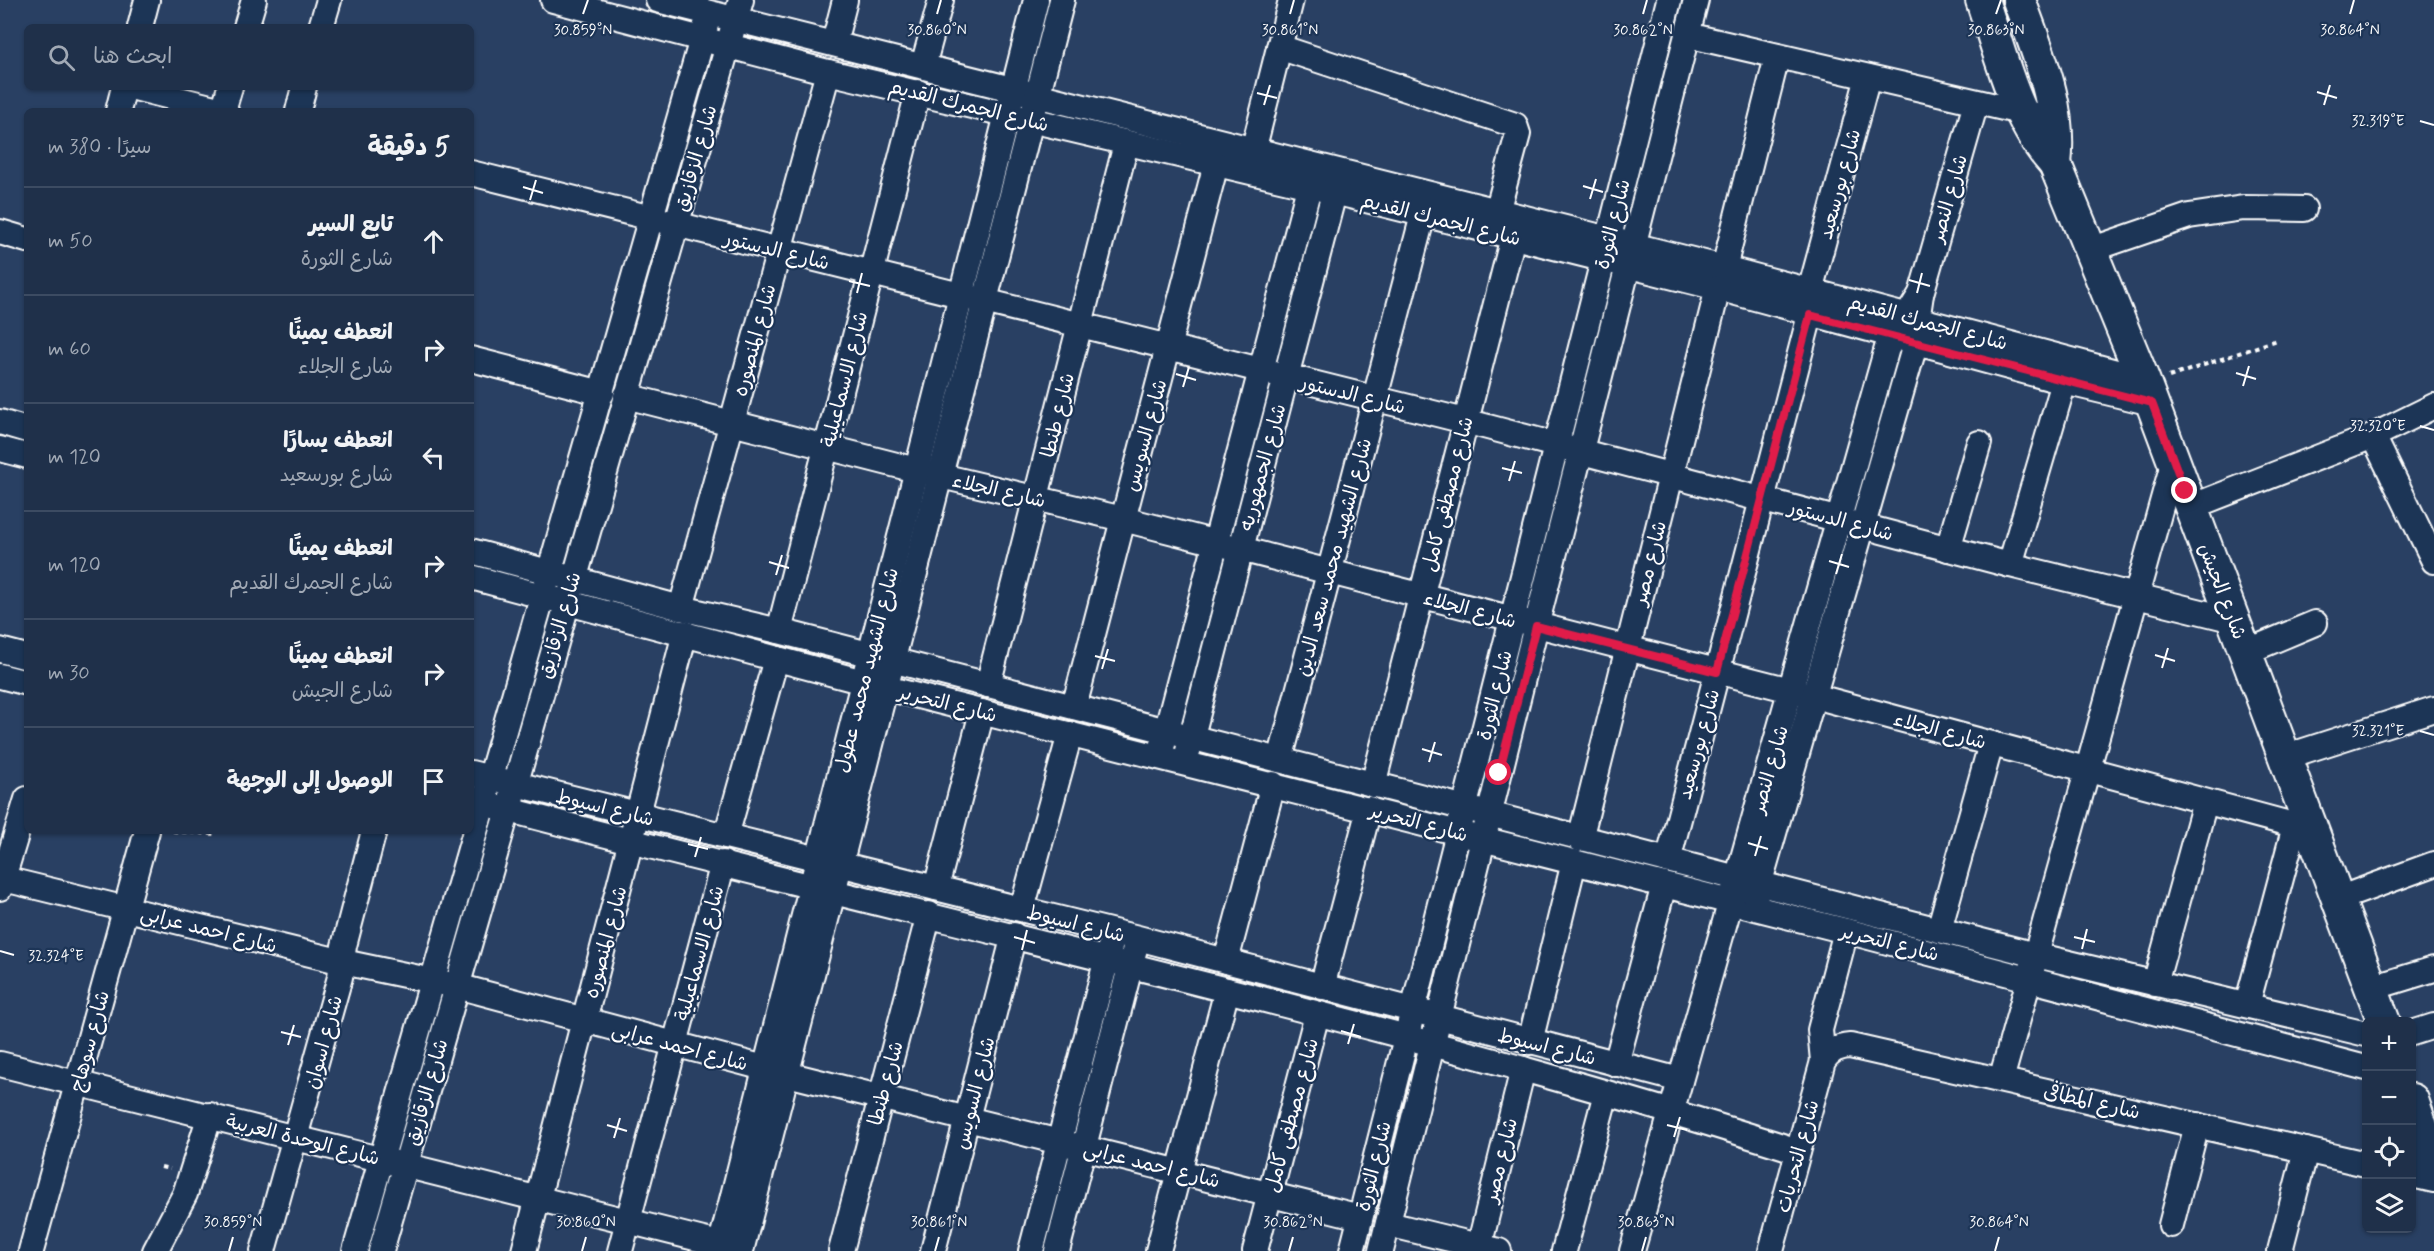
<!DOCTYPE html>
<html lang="ar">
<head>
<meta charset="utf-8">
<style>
	body { margin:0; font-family:Mynerve,"Playpen Sans Arabic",sans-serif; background:#2c3c54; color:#f1f3f6; direction:rtl }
	.controls { position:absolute; right:18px; bottom:18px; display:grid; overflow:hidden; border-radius:9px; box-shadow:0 2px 4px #0004 }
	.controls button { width:54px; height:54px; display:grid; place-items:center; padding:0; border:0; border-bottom:2px solid #3c4b62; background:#1f304a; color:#f1f3f6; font:30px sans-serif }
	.stop { position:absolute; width:18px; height:18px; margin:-14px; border:4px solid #e11d48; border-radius:50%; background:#fff }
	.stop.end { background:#e11d48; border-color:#fff; box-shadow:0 2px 6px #0008 }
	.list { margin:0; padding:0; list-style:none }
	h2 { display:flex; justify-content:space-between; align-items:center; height:78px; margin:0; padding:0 24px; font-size:26px }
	h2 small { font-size:20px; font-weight:400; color:#a1a9b5 }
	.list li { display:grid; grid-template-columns:39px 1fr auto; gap:18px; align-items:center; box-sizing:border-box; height:108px; padding:0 24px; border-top:2px solid #3c4b62 }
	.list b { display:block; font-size:22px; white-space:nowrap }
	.list p { margin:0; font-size:20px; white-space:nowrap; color:#a1a9b5 }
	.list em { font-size:20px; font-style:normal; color:#a1a9b5 }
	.icon { flex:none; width:33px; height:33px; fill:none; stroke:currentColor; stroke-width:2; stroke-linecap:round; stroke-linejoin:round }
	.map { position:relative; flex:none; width:2434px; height:1251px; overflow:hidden; direction:ltr }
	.search { position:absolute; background:#1f304a; box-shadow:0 2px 4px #0004; left:24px; top:24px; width:450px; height:66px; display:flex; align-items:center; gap:15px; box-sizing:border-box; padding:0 21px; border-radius:9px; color:#a1a9b5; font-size:22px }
	.panel { position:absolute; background:#1f304a; box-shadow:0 2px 4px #0004; left:24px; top:108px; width:450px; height:726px; border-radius:9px; direction:rtl }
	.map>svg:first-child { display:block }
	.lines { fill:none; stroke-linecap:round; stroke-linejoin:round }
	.minor-casing { stroke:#fff; stroke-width:28 }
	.major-casing { stroke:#fff; stroke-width:36 }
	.path { stroke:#fff; stroke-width:4; stroke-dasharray:4.5 4.5; stroke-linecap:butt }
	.minor { stroke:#1d3557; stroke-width:24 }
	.major { stroke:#1d3557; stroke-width:32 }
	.route { stroke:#e11d48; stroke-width:8 }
	.ticks { fill:none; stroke:#fff; stroke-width:2 }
	.labels { text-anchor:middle; stroke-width:4.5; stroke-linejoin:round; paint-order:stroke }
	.street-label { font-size:20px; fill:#fff; stroke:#1d3557 }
	.ticks-label { font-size:15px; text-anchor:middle; fill:#fff; stroke:#1d3557; stroke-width:4.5; stroke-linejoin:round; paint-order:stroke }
</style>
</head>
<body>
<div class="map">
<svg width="2434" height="1251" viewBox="0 0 2434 1251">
	<rect width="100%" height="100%" fill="#294063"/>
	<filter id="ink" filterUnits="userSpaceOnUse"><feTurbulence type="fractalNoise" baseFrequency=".0167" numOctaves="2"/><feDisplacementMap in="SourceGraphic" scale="12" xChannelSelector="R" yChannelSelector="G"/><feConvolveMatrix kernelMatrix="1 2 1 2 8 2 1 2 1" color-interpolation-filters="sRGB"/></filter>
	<g filter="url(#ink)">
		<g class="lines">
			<defs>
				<g id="minor">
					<path d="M 553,0 L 828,72 L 1310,186 L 1718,288 L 2064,382 L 2152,403"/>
					<path d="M 658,0 L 1724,268 L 2143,379"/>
					<path d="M 140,27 L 147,0"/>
					<path d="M 246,27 L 254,0"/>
					<path d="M 321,27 L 329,0"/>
					<path d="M 1687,35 L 2034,115"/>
					<path d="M 834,43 L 845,0"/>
					<path d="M 1279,47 L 1515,125 L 1518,134 L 1497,212"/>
					<path d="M 923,66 L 941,0"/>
					<path d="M 131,87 L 226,111"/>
					<path d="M 118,111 L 124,87"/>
					<path d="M 223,111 L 230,87"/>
					<path d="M 298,111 L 304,87"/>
					<path d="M 1253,151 L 1291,0"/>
					<path d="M 471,173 L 1465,421 L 2010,565 L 2234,620"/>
					<path d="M 0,232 L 27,240"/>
					<path d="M 2090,250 L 2189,216 L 2243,208 L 2304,209"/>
					<path d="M 1724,268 L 1777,57"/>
					<path d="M 1810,291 L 1868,77"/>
					<path d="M 471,359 L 602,393"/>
					<path d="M 626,396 L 916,470 L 1123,519 L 1814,696 L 2312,830"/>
					<path d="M 0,422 L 27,430"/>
					<path d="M 2373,436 L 2434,561"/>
					<path d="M 0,449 L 27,456"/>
					<path d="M 2191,507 L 2373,436 L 2434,406"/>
					<path d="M 1948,549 L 1979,443"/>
					<path d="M 471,551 L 681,608 L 779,631 L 2036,955 L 2366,1034"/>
					<path d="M 2010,565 L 2064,382"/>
					<path d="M 471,577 L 886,688 L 1846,931 L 2366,1068"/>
					<path d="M 681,608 L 828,72"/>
					<path d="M 779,631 L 918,92"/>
					<path d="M 0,650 L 27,657"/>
					<path d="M 2246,652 L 2315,623"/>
					<path d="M 0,676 L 27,683"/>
					<path d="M 988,685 L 1126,144"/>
					<path d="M 1074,707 L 1216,164"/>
					<path d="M 1163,744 L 1313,172"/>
					<path d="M 1188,751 L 1338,178"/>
					<path d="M 2285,757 L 2434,709"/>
					<path d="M 1280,760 L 1423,215"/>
					<path d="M 471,773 L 1138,938 L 1680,1080"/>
					<path d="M 1373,785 L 1513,237"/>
					<path d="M 471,800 C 913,917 1362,1012 1798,1151"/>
					<path d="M 726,836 L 776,659"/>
					<path d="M 1580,839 L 1718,288"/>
					<path d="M 1668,861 L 1810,315"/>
					<path d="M 0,878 L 343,962 L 457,986 L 787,1074 L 1360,1217"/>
					<path d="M 0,888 L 27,799"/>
					<path d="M 936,888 L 982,712"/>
					<path d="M 1755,899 L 1912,355 L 1921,294 L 1976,103"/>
					<path d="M 2338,899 L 2434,864"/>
					<path d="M 1022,909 L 1070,734"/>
					<path d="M 1939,930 L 1991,744"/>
					<path d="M 1226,961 L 1273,784"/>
					<path d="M 2155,984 L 2205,802"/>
					<path d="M 1322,987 L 1369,809"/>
					<path d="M 2372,988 L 2434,969"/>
					<path d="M 2247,1005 L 2295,826"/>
					<path d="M 2412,1033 L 2434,1026"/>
					<path d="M 1530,1042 L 1574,862"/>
					<path d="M 1823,1061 L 1820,1030 L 1846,931"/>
					<path d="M 0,1064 L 735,1248"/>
					<path d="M 1616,1064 L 1664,885"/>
					<path d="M 2001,1080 L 2174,460"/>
					<path d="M 2412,1175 L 2434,1180"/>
					<path d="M 1388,1224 L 1499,1251"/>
					<path d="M 2171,1225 L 2197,1125"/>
					<path d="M 31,1251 L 147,831"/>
					<path d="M 155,1251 L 185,1194 L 210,1115"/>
					<path d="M 263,1251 L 340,977 L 344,946 L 374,831"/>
					<path d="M 355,1251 L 706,25"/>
					<path d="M 381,1251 L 741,0"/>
					<path d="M 524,1251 L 685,633"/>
					<path d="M 620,1251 L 723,863"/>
					<path d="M 719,1251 L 1036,0"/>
					<path d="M 741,1251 L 1062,0"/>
					<path d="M 841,1251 L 929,914"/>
					<path d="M 933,1251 L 1014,935"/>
					<path d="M 1031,1251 L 1111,943"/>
					<path d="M 1057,1251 L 1135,948"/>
					<path d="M 1158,1251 L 1227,990"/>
					<path d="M 1255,1251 L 1317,1014"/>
					<path d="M 1352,1251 L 1669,0"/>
					<path d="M 1381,1251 L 1536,626 L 1696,0"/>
					<path d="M 1478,1251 L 1523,1069"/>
					<path d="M 1564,1251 L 1606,1093"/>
					<path d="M 1632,1251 L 1887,348 L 1921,294"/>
					<path d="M 1771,1251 L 1823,1061 C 1830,1051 1837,1047 1850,1046 L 2366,1164"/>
					<path d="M 2280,1251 L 2306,1150"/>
				</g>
				<g id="major">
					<path d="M 1982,0 C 2001,55 2015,121 2055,164 L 2143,379 L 2384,1022"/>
					<path d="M 2019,0 C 2038,54 2062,105 2055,164"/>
					<path d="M 2412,1100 L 2434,1164"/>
				</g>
			</defs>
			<use href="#minor" class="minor-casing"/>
			<use href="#major" class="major-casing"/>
			<g class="path">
				<path d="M 2169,377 L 2277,340"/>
				<path d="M 173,831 L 214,834"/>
				<path d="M 161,1167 L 170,1169"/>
			</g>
			<use href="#minor" class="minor"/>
			<use href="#major" class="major"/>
		</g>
	</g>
	<g class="lines" filter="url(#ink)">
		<path class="route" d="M 1499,773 L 1536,626 L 1717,672 L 1810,315 L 2152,403 L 2185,491"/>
	</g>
	<path class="ticks" d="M 583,14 L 588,0M 937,14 L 941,0M 1290,14 L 1294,0M 1643,14 L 1647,0M 1996,14 L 2001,0M 2350,14 L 2354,0M 2317,92 L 2337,98M 1257,93 L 1277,98M 1264,105 L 1270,85M 2324,105 L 2330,85M 2420,121 L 2434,125M 1583,186 L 1603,192M 523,187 L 543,193M 1590,199 L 1596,179M 530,200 L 536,180M 1909,280 L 1930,286M 849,281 L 870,286M 857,293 L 862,273M 1917,293 L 1922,273M 2236,373 L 2256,379M 1176,374 L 1196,380M 2243,386 L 2249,366M 1183,387 L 1189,367M 2420,426 L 2434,430M 1502,468 L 1522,473M 1509,481 L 1515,461M 1829,561 L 1849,567M 769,562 L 789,568M 1836,574 L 1842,554M 776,575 L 782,555M 2155,655 L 2175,661M 1095,656 L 1115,661M 2162,668 L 2168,648M 1102,669 L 1108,649M 2420,731 L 2434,735M 1422,749 L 1442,755M 1429,762 L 1435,742M 1748,843 L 1768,849M 688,844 L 708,849M 1755,856 L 1761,836M 695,857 L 701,837M 1014,937 L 1035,943M 2074,937 L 2095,942M 2082,949 L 2087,929M 1022,950 L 1027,930M 0,951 L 14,955M 1341,1031 L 1361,1037M 281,1032 L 301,1037M 1348,1044 L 1354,1024M 288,1045 L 294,1025M 607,1125 L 627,1131M 1667,1125 L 1687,1130M 1674,1137 L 1680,1117M 614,1138 L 620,1118M 229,1251 L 233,1237M 582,1251 L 586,1237M 935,1251 L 939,1237M 1289,1251 L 1293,1237M 1642,1251 L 1646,1237M 1995,1251 L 1999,1237"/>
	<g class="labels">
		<g class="street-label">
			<text transform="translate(969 105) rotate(14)" y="7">شارع الجمرك القديم</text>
			<text transform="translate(695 158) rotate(-74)" y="7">شارع الزقازيق</text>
			<text transform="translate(1839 184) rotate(-75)" y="7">شارع بورسعيد</text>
			<text transform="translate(1948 198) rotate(-74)" y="7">شارع النصر</text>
			<text transform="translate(1441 219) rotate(14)" y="7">شارع الجمرك القديم</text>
			<text transform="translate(1612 224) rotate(-76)" y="7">شارع الثورة</text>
			<text transform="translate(777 250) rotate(14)" y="7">شارع الدستور</text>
			<text transform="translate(1928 322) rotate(15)" y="7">شارع الجمرك القديم</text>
			<text transform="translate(754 340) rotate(-75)" y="7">شارع المنصوره</text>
			<text transform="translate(844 379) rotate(-76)" y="7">شارع الاسماعيلية</text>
			<text transform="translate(1353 394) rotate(14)" y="7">شارع الدستور</text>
			<text transform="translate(1057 415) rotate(-76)" y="7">شارع طنطا</text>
			<text transform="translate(1145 435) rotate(-75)" y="7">شارع السويس</text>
			<text transform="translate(1262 467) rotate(-75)" y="7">شارع الجمهوريه</text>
			<text transform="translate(999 490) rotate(13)" y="7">شارع الجلاء</text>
			<text transform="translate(1447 494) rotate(-76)" y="7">شارع مصطفى كامل</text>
			<text transform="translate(1841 520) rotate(15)" y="7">شارع الدستور</text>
			<text transform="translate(1333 557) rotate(-75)" y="7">شارع الشهيد محمد سعد الدين</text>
			<text transform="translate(1649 563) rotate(-76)" y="7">شارع مصر</text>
			<text transform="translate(2223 591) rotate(69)" y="7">شارع الجيش</text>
			<text transform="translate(1470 609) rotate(15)" y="7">شارع الجلاء</text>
			<text transform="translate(559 625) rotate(-74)" y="7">شارع الزقازيق</text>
			<text transform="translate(866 670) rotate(-76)" y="7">شارع الشهيد محمد عطول</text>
			<text transform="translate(1494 695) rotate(-76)" y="7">شارع الثورة</text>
			<text transform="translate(948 703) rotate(14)" y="7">شارع التحرير</text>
			<text transform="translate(1940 730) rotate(15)" y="7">شارع الجلاء</text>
			<text transform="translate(1698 744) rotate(-75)" y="7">شارع بورسعيد</text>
			<text transform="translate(1769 769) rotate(-74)" y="7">شارع النصر</text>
			<text transform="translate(605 807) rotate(14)" y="7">شارع اسيوط</text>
			<text transform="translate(1419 822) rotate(15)" y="7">شارع التحرير</text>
			<text transform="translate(1076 923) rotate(14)" y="7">شارع اسيوط</text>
			<text transform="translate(209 929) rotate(14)" y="7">شارع احمد عرابى</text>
			<text transform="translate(605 942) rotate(-75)" y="7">شارع المنصوره</text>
			<text transform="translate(1890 942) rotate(14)" y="7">شارع التحرير</text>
			<text transform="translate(699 953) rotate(-75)" y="7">شارع الاسماعيلية</text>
			<text transform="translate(89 1041) rotate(-75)" y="7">شارع سوهاج</text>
			<text transform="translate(323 1042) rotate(-75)" y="7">شارع اسوان</text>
			<text transform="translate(680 1046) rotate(15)" y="7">شارع احمد عرابى</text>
			<text transform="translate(1547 1046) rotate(14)" y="7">شارع اسيوط</text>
			<text transform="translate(885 1083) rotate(-75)" y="7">شارع طنطا</text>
			<text transform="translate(426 1092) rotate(-74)" y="7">شارع الزقازيق</text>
			<text transform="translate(974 1093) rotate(-76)" y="7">شارع السويس</text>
			<text transform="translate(2092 1101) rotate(13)" y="7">شارع المطافى</text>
			<text transform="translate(1291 1115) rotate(-75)" y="7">شارع مصطفى كامل</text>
			<text transform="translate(303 1139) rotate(14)" y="7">شارع الوحدة العربية</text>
			<text transform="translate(1797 1156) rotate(-75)" y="7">شارع التحريات</text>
			<text transform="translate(1500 1160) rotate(-76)" y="7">شارع مصر</text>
			<text transform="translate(1152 1164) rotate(14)" y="7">شارع احمد عرابى</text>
			<text transform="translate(1373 1166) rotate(-76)" y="7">شارع الثورة</text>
		</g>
	</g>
	<g class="ticks-label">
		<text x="583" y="35">30.859°N</text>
		<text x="937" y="35">30.860°N</text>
		<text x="1290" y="35">30.861°N</text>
		<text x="1643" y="35">30.862°N</text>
		<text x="1996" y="35">30.863°N</text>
		<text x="2350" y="35">30.864°N</text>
		<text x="2378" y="126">32.319°E</text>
		<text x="2378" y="431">32.320°E</text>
		<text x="2378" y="736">32.321°E</text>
		<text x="56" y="961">32.324°E</text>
		<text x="233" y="1227">30.859°N</text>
		<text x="586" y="1227">30.860°N</text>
		<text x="939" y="1227">30.861°N</text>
		<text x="1293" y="1227">30.862°N</text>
		<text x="1646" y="1227">30.863°N</text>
		<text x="1999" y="1227">30.864°N</text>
	</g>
</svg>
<div class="controls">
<button>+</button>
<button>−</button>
<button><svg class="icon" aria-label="locate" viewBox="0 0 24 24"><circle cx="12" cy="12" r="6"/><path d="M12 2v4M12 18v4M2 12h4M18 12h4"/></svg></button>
<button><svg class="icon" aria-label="layers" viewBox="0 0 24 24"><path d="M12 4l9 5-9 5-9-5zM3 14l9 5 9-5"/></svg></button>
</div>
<div class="stop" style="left:1499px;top:773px"></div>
<div class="stop end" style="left:2185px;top:491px"></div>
<div class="search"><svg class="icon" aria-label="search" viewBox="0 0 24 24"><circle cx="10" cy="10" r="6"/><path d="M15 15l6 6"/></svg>ابحث هنا</div>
<section class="panel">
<h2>5 دقيقة<small>سيرًا · 380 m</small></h2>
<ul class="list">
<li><svg class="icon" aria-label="ahead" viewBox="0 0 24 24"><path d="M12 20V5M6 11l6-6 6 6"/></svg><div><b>تابع السير</b><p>شارع الثورة</p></div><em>50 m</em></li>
<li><svg class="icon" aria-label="right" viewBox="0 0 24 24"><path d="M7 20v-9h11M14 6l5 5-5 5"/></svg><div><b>انعطف يمينًا</b><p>شارع الجلاء</p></div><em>60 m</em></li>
<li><svg class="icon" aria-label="left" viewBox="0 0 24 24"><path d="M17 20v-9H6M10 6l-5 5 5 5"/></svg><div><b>انعطف يسارًا</b><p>شارع بورسعيد</p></div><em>120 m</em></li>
<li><svg class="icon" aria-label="right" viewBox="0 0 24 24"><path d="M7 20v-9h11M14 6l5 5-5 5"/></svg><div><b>انعطف يمينًا</b><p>شارع الجمرك القديم</p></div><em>120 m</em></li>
<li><svg class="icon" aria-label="right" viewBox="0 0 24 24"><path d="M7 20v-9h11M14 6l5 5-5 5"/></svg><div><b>انعطف يمينًا</b><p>شارع الجيش</p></div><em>30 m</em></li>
<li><svg class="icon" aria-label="arrive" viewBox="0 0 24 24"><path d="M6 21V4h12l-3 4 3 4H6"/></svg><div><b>الوصول إلى الوجهة</b></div></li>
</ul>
</section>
</div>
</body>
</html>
